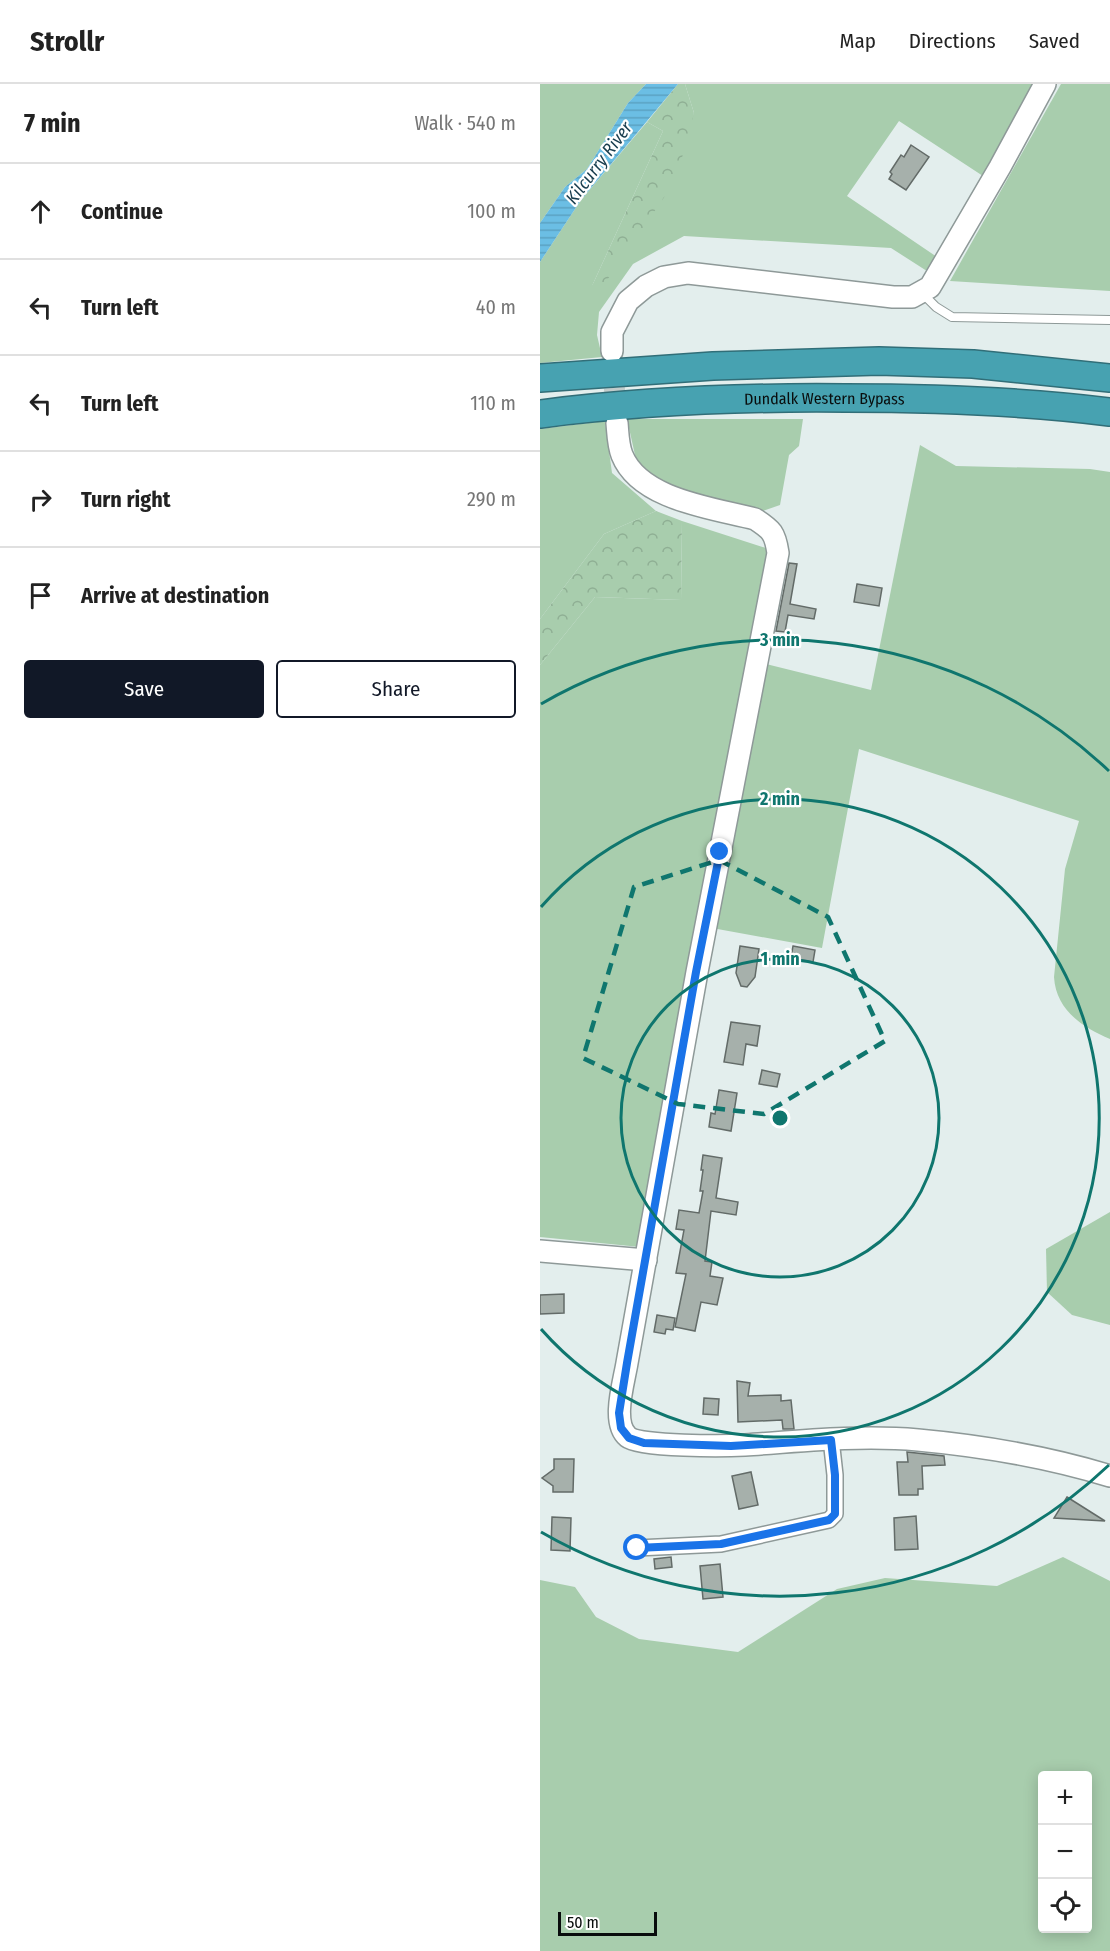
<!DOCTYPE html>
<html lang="en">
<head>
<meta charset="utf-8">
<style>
	body { margin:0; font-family:"Fira Sans Condensed",sans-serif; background:#f6f6f6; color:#222 }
	.controls { position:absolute; right:18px; bottom:18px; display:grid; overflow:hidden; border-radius:6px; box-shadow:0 3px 15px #0003 }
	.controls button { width:54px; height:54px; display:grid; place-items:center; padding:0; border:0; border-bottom:2px solid #e0e0e0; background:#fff; color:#222; font:30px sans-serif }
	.scale { position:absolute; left:18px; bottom:15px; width:99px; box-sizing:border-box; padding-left:6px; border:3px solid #090d0d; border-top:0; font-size:16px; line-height:21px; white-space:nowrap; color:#090d0d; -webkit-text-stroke:4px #fff; paint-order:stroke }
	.stop { position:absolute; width:18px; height:18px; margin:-14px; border:4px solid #1a73e8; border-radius:50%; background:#fff }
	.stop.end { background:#1a73e8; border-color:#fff; box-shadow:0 2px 6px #0008 }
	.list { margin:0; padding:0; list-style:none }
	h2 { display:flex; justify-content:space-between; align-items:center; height:78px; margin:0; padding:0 24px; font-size:26px }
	h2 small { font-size:20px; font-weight:400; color:#767676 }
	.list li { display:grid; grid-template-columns:39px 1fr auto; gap:18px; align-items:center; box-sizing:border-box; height:96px; padding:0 24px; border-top:2px solid #e0e0e0 }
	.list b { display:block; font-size:22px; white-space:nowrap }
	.list em { font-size:20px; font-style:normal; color:#767676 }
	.actions { display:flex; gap:12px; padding:18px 24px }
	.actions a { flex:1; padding:14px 0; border:2px solid #111827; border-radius:6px; text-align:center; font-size:21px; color:#111827 }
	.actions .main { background:#111827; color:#fff }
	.icon { flex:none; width:33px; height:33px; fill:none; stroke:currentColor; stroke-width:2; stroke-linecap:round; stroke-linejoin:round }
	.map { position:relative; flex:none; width:570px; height:1867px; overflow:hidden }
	header { display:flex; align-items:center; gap:36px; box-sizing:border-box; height:84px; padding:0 30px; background:#fff; border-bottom:2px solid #e0e0e0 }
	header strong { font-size:28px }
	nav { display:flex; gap:33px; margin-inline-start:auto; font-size:21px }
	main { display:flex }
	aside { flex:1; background:#fff }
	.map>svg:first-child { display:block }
	.grass { fill:#a8cdad; fill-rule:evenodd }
	.forest { fill:url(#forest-crowns) }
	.water { fill:url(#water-rules) }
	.building { fill:#a6b0ab; stroke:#636b68; stroke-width:1.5 }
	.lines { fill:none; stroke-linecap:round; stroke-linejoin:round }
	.secondary-tunnel { stroke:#c2cccb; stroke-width:21; stroke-dasharray:21 10; stroke-linecap:butt }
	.lane-casing { stroke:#8e9998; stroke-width:10 }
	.street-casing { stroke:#8e9998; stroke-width:18 }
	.secondary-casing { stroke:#8e9998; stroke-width:24 }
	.highway-casing { stroke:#316e78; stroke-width:30 }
	.lane { stroke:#fff; stroke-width:8 }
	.street { stroke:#fff; stroke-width:15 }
	.secondary { stroke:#fff; stroke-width:21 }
	.highway { stroke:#47a2b1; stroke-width:27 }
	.route { stroke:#1a73e8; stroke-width:8 }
	.marked { fill:none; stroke:#0f766e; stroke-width:4.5; stroke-dasharray:12 8; stroke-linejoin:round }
	.ring { fill:none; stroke:#0f766e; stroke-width:3 }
	.labels { text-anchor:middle; stroke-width:4.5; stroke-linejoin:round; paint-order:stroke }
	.street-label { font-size:16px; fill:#090d0d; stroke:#fff }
	.water-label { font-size:18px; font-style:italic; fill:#183d4e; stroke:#fff }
	.centre { fill:#0f766e; stroke:#fff; stroke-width:3 }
	.ring-label { font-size:18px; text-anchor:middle; font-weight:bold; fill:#0f766e; stroke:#fff; stroke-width:4.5; stroke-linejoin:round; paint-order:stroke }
</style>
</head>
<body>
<header>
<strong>Strollr</strong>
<nav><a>Map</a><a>Directions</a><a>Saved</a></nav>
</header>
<main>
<aside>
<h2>7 min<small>Walk · 540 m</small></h2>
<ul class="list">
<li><svg class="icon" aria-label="ahead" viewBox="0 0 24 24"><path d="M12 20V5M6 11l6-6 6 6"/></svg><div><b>Continue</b></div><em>100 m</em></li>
<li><svg class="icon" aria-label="left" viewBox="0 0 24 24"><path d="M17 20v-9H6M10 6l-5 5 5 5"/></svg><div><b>Turn left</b></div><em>40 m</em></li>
<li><svg class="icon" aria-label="left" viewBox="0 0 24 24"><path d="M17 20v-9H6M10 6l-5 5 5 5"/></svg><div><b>Turn left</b></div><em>110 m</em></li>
<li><svg class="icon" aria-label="right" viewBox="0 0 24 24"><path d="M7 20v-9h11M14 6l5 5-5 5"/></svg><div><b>Turn right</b></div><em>290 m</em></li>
<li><svg class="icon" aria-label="arrive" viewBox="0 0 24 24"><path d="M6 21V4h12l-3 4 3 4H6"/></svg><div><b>Arrive at destination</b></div></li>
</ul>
<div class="actions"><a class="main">Save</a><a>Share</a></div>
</aside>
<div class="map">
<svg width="570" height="1867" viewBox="0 0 570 1867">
	<defs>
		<pattern id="forest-crowns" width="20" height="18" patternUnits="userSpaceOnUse" patternTransform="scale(1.5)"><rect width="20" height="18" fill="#a8cdad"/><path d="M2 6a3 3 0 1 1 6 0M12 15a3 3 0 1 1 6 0" fill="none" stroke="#8faf94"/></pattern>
		<pattern id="water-rules" width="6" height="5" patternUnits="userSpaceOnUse" patternTransform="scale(1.5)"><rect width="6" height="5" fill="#6bbee4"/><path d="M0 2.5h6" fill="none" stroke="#5ba2c2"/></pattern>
	</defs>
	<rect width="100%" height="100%" fill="#e3eeed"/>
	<g class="grass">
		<path d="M 0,0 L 106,0 L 88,19 L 47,85 L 25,103 L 0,139 Z"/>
		<path d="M 145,0 L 495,0 L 443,92 L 359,37 L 307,112 L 397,173 L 390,189 L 351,164 L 144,152 L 93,180 L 59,228 L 57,251 L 62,273 L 0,279 L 0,178 L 41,116 L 107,38 L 123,47 L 52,202 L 154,29 Z"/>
		<path d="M 521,0 L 570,0 L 570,207 L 410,197 Z"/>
		<path d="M 87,335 L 263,335 L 259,362 L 249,371 L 240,421 L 217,429 L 119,400 L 97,380 Z"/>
		<path d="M 65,337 L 72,389 L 116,427 L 64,450 L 0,535 L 0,345 Z"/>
		<path d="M 380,361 L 416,382 L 550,385 L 570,388 L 570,955 C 542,943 516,926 514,893 L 525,785 L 539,737 L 319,665 L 282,864 L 172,844 L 226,580 L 331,606 Z"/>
		<path d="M 142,437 L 229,465 L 100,1163 L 0,1153 L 0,581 L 55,513 L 141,516 Z"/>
		<path d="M 570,1128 L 570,1241 L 532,1231 L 507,1208 L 506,1165 Z"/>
		<path d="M 523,1473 L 570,1497 L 570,1867 L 0,1867 L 0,1496 L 35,1503 L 56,1533 L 99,1555 L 198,1568 L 297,1505 L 345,1494 L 457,1502 ZM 502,1692 L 548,1692 L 548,1844 L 502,1844 Z"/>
	</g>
	<g class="forest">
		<path d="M 138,0 L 145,0 L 154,29 L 136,96 L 61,205 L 52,202 L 123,47 L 107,38 Z"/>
		<path d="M 116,427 L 142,437 L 141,516 L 55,513 L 0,581 L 0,535 L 64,450 Z"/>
	</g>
	<path class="water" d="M 106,0 L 138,0 L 41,116 L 0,178 L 0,139 L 25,103 L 47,85 L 88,19 Z"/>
	<g class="building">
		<path d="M 371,61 L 389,73 L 366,106 L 349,95 L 352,90 L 350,88 L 361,71 L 364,73 Z"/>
		<path d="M 249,479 L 257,480 L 250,520 L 276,525 L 274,535 L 248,531 L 245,548 L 236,547 Z"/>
		<path d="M 317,500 L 342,504 L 339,522 L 314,518 Z"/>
		<path d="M 200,862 L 219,865 L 215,893 L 207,903 L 201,902 L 196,889 Z"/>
		<path d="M 253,862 L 275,866 L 273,878 L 251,874 Z"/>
		<path d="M 191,938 L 220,942 L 217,962 L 206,960 L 203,981 L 184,978 Z"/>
		<path d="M 222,986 L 240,990 L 237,1003 L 219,1000 Z"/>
		<path d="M 179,1006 L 197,1009 L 191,1047 L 169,1043 L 171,1029 L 175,1030 Z"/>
		<path d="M 163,1071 L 182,1074 L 176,1114 L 198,1118 L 196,1131 L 171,1127 L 165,1177 L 172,1178 L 170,1192 L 183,1194 L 177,1221 L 161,1218 L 155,1247 L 135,1243 L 146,1190 L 136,1189 L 144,1146 L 136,1145 L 139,1126 L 159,1129 L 163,1107 L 160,1107 L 163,1086 L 161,1086 Z"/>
		<path d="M 24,1210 L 24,1229 L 0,1230 L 0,1211 Z"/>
		<path d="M 117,1231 L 135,1234 L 133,1246 L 126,1245 L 125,1250 L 114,1248 Z"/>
		<path d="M 197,1297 L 210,1299 L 208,1312 L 241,1311 L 241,1317 L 251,1316 L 254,1345 L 243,1345 L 242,1336 L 198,1338 Z"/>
		<path d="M 164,1314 L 179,1315 L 178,1331 L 163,1330 Z"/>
		<path d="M 367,1368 L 404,1372 L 405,1381 L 382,1382 L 383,1405 L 378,1405 L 378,1411 L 359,1411 L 357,1378 L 368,1378 Z"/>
		<path d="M 14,1375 L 34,1375 L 33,1408 L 13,1408 L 13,1402 L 2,1394 L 14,1385 Z"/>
		<path d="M 211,1388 L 218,1421 L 199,1425 L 192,1392 Z"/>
		<path d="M 527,1413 L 565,1437 L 514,1434 Z"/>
		<path d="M 376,1432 L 378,1465 L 355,1466 L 354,1434 Z"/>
		<path d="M 12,1433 L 31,1434 L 30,1467 L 11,1466 Z"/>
		<path d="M 131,1473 L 132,1483 L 115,1485 L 114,1475 Z"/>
		<path d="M 180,1480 L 183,1513 L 163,1515 L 160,1482 Z"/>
	</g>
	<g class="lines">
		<path class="secondary-tunnel" d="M 72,273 L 77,338"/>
		<defs>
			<path id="lane" d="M 382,209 L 396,223 L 412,233 L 570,236"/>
			<path id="street" d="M 97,1464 L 181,1460 L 289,1436 L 295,1430 L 295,1391 L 291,1355"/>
			<g id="secondary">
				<path d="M 72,267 L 72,248 L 88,217 L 106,202 L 124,193 L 148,189 L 353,213 L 372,213 L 390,203 L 460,83 L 505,0"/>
				<path d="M 77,339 C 78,350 78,361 82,371 C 100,416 173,424 215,435 C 232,446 235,449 238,469 L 157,888 L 87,1279 C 84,1298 71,1339 88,1353 C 100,1363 186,1362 205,1361 C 262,1357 321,1351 378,1356 C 443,1362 508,1373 570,1392"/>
				<path d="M 0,1167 L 106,1176"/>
			</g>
			<g id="highway">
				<path d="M 0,294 L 173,282 L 339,277 L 433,280 L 570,294"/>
				<path id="s1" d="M 0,330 C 101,317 203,313 305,314 C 394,314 482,317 570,328"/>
			</g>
		</defs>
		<use href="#lane" class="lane-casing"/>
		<use href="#street" class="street-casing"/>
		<use href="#secondary" class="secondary-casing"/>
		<use href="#highway" class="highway-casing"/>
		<use href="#lane" class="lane"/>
		<use href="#street" class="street"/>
		<use href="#secondary" class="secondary"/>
		<use href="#highway" class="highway"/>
	</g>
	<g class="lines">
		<path class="route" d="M 97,1464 L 181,1460 L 289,1436 L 295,1430 L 295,1391 L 291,1356 L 191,1362 L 104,1359 L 89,1354 L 81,1344 L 79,1329 L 87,1279 L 156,888 L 180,768"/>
	</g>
	<path class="marked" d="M 179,776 L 288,833 L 345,957 L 224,1030 L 138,1020 L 43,974 L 94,803 Z"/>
	<g class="ring">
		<circle cx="240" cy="1034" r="159"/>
		<path d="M1 823A319 319 0 1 1 1 1245"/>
		<path d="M569 1381A478 478 0 0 1 1 1448M1 620A478 478 0 0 1 569 687"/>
	</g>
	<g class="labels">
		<g class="street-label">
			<text dy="6" stroke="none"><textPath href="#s1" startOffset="285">Dundalk Western Bypass</textPath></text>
		</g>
		<g class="water-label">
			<text transform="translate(59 79) rotate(-53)" y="6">Kilcurry River</text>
		</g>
	</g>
	<circle cx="240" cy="1034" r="9" class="centre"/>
	<g class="ring-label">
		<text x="240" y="562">3 min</text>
		<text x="240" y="721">2 min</text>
		<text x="240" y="881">1 min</text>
	</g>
</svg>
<div class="controls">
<button>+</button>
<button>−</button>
<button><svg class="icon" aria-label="locate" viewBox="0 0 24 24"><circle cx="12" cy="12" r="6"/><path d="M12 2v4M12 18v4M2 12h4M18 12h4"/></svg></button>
</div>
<div class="scale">50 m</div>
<div class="stop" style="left:97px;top:1464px"></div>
<div class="stop end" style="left:180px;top:768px"></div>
</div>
</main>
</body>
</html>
